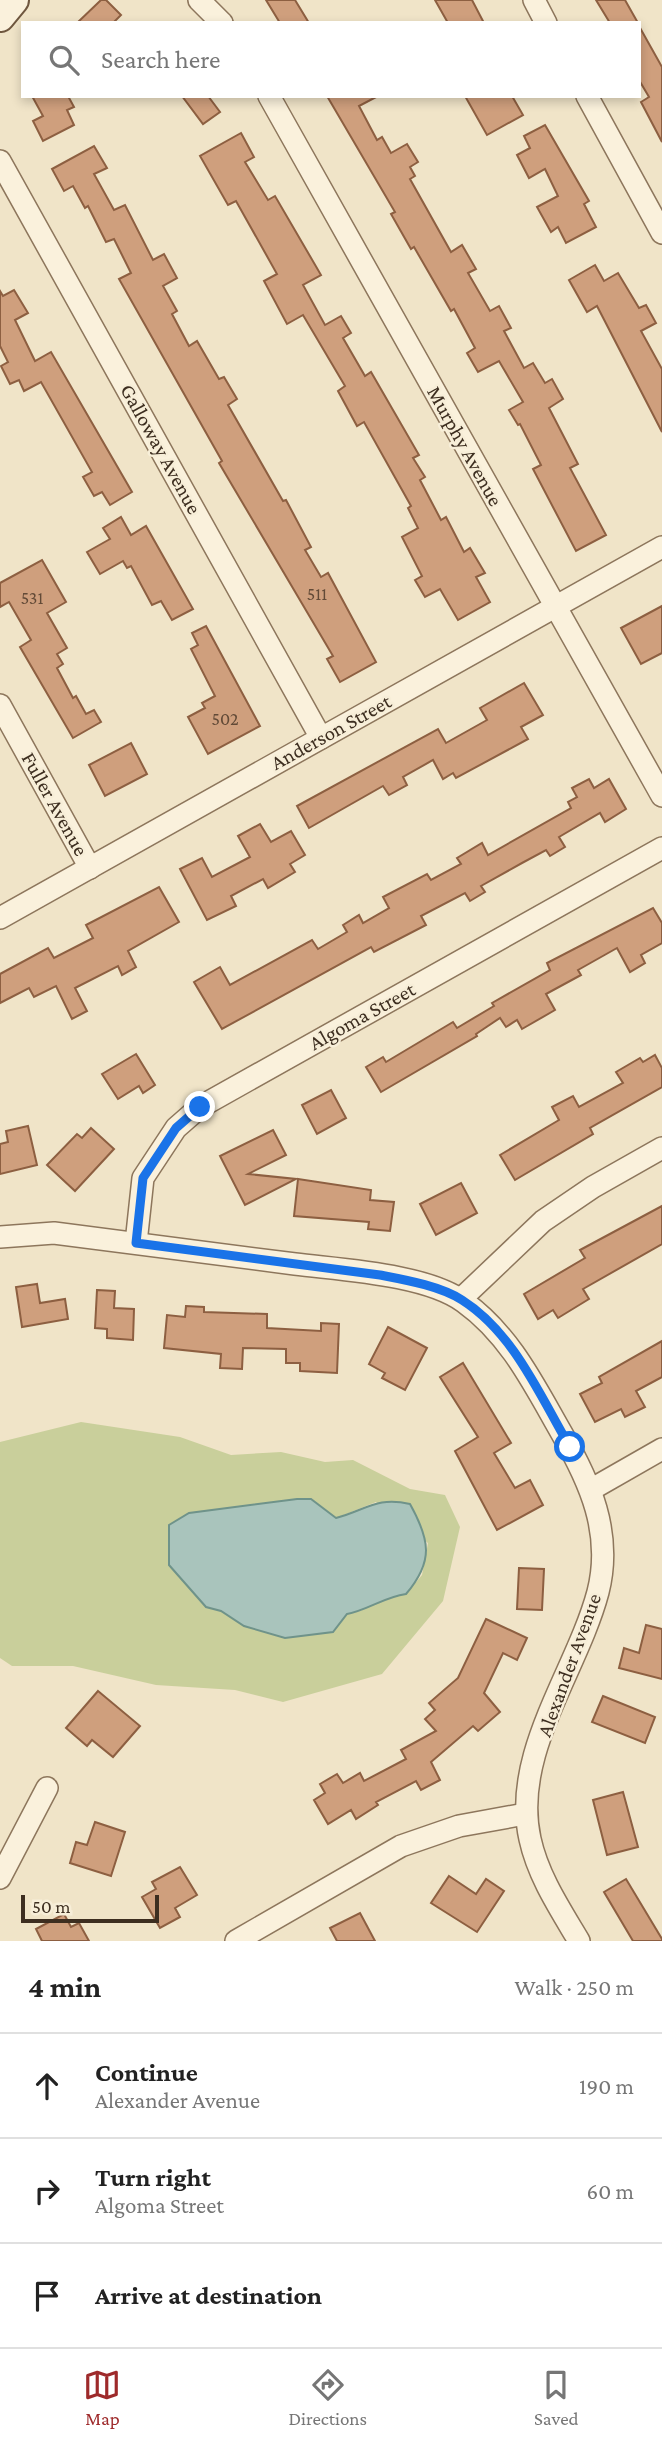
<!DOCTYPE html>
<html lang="en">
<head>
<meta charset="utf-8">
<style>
	body { margin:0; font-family:"Crimson Pro",serif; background:#f2f2f2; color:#222 }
	.scale { position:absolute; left:21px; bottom:18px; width:138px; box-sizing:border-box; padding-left:7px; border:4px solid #3d2e20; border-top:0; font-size:19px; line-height:24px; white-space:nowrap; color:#3d2e20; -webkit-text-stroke:5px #f7eed8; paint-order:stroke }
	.stop { position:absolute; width:21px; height:21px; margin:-16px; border:5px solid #1a73e8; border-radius:50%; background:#fff }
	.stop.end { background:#1a73e8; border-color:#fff; box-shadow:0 2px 7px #0008 }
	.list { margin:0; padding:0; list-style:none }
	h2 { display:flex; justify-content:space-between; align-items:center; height:91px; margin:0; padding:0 28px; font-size:30px }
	h2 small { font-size:23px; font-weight:400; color:#767676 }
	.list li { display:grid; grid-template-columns:46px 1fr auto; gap:21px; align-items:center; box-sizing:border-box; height:105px; padding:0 28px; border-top:2px solid #e0e0e0 }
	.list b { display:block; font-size:26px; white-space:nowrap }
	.list p { margin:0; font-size:23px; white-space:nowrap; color:#767676 }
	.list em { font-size:23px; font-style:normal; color:#767676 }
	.icon { flex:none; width:38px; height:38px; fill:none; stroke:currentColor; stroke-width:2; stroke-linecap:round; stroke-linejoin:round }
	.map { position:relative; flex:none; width:662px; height:1941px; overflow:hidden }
	.search { position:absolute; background:#fff; box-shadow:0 4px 10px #0003; left:21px; right:21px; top:21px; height:77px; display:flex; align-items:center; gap:18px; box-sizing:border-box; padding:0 24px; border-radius:0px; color:#767676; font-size:26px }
	.sheet { height:406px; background:#fff }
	nav { display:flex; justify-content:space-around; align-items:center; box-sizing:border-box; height:98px; border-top:2px solid #e0e0e0; background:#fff; font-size:19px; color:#767676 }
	nav a { display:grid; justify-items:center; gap:4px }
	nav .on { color:#9e2a2b }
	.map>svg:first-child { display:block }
	.green { fill:#c9cf9b; fill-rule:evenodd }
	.water { fill:#a9c4bc; stroke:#6f938a; stroke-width:2 }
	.building { fill:#cf9f7d; stroke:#8d5f41; stroke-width:2 }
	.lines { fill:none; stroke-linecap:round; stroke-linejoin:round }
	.minor-casing { stroke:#8d765c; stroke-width:24 }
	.secondary-casing { stroke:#6f573f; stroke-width:32 }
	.minor { stroke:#faf1dc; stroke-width:21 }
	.secondary { stroke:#faf1dc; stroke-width:28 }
	.route { stroke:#1a73e8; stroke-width:9 }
	.labels { text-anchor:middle; stroke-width:5; stroke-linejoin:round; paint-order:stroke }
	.number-label { font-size:18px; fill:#624a37 }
	.street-label { font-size:21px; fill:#3d2e20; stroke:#f7eed8 }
</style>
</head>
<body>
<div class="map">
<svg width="662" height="1941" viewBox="0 0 662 1941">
	<rect width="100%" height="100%" fill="#f0e4c8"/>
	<path class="green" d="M 81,1422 L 180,1437 L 231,1455 L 281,1452 L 325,1462 L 353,1460 L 410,1489 L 445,1495 L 460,1527 L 443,1601 L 382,1674 L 283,1702 L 235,1690 L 156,1685 L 73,1666 L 12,1666 L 0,1658 L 0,1442 ZM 297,1499 L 318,1505 L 336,1518 L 376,1502 L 428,1543 L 422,1575 L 406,1594 L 385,1597 L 360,1611 L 263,1630 L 244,1626 L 221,1611 L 256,1504 Z"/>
	<path class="water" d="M 297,1499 L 311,1499 L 336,1518 C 366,1510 377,1496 410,1504 C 430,1540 434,1561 406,1594 C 384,1597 368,1610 347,1614 L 333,1632 L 285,1638 L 244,1626 L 221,1611 L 206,1607 L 169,1565 L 169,1525 L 189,1513 Z"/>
	<g class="building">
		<path d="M 101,0 L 106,0 L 121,15 L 113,23 L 77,23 Z"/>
		<path d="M 266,0 L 295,0 L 309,23 L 280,23 Z"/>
		<path d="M 435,0 L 472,0 L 484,23 L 448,23 Z"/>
		<path d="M 596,0 L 625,0 L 638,23 L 610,23 Z"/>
		<path d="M 639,26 L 662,67 L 662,142 L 641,102 L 649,97 L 639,80 Z"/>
		<path d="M 32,96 L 68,96 L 74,107 L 67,110 L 74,125 L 43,141 L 33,121 L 43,116 Z"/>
		<path d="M 182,96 L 208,96 L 220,112 L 203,124 Z"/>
		<path d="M 327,96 L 378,96 L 359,106 L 377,140 L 382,137 L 391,153 L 407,144 L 418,162 L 410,167 L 415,176 L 410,179 L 451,252 L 462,245 L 476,269 L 468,273 L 490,311 L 499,306 L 511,328 L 504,331 L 524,368 L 533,363 L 545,383 L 552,379 L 563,399 L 549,408 L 578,464 L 570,468 L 606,535 L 576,551 L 533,469 L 541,465 L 520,424 L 518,425 L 509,410 L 523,402 L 499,361 L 478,372 L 467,353 L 475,348 L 454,309 L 451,311 L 414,247 L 411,249 L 391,214 L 395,212 Z"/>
		<path d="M 465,96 L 512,96 L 523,115 L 487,135 Z"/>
		<path d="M 545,125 L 589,201 L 584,204 L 596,227 L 566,243 L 558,227 L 551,232 L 537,207 L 558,196 L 545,169 L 529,178 L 517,155 L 530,148 L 524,136 Z"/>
		<path d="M 241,133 L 254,157 L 245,162 L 268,200 L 275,196 L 321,275 L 303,285 L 325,325 L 341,316 L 351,333 L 343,338 L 365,376 L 371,372 L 419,455 L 413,458 L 425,477 L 420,480 L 441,520 L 446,517 L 464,552 L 470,548 L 485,573 L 476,577 L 490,602 L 458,620 L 440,589 L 425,597 L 415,580 L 422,576 L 402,537 L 418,528 L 408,508 L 411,506 L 364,422 L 357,426 L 338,391 L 345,386 L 303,315 L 287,324 L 264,281 L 277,274 L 236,201 L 228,205 L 200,156 Z"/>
		<path d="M 94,146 L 107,168 L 94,174 L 114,210 L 125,205 L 153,260 L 164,254 L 177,278 L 163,286 L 177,311 L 172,314 L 189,346 L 197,341 L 219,379 L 224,377 L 237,399 L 228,405 L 283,501 L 286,500 L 311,547 L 305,550 L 321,577 L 328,573 L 376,662 L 340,682 L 327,659 L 333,656 L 219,463 L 222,461 L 119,279 L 131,273 L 114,239 L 106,242 L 88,206 L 85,208 L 73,186 L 64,191 L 52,169 Z"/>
		<path d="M 595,265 L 604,281 L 618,273 L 639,308 L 646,305 L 656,323 L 641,331 L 662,369 L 662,432 L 597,306 L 587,312 L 569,280 Z"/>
		<path d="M 14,290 L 28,313 L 15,320 L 35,361 L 51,352 L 132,492 L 110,505 L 102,492 L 94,496 L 83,477 L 92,472 L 41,382 L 24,391 L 19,380 L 10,384 L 1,366 L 8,362 L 0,346 L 0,291 L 3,296 Z"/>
		<path d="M 121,517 L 131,535 L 146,526 L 193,609 L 172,620 L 161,601 L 152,605 L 131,566 L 127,568 L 123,561 L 100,574 L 87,552 L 110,539 L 103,528 Z"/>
		<path d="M 42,560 L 66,602 L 47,613 L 67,648 L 57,654 L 63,664 L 57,668 L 73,698 L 76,696 L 86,714 L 94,710 L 101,722 L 73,738 L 20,647 L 31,640 L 9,602 L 0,607 L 0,583 Z"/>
		<path d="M 662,606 L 662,653 L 641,664 L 621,628 Z"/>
		<path d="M 206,626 L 260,726 L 208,754 L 188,717 L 205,708 L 202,703 L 215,696 L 191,649 L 198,645 L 192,633 Z"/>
		<path d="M 524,683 L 543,715 L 521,727 L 528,739 L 456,778 L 453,773 L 443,779 L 433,760 L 403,777 L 407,785 L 389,795 L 383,786 L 309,828 L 297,806 L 438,729 L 446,743 L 487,720 L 480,708 Z"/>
		<path d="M 131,743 L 147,774 L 105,796 L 89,765 Z"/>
		<path d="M 589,779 L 594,788 L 609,779 L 626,809 L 605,822 L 600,813 L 559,837 L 565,847 L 550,856 L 546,850 L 522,863 L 481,886 L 485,892 L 470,901 L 465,893 L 421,916 L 426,925 L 374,952 L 371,947 L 222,1029 L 194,982 L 220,967 L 230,985 L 312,940 L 318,949 L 347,932 L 343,925 L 359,915 L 363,923 L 389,908 L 383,897 L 427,874 L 431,880 L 461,864 L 457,858 L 482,843 L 488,855 L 571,808 L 568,802 L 577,797 L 572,788 Z"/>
		<path d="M 260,824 L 271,842 L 291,831 L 305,855 L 290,864 L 295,872 L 268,888 L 263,879 L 231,896 L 236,906 L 207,920 L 180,869 L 202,858 L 212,877 L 250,857 L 238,836 Z"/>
		<path d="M 159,887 L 179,922 L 128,951 L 136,967 L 122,975 L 118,966 L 75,988 L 87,1011 L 72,1019 L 56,986 L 34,997 L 29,988 L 0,1003 L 0,974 L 48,948 L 54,958 L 93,938 L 86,925 Z"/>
		<path d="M 653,908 L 662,923 L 662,943 L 641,955 L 645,963 L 630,972 L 617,948 L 578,970 L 581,975 L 546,994 L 555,1010 L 522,1029 L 517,1020 L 506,1027 L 500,1018 L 476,1034 L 477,1036 L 381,1092 L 366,1067 L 383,1057 L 386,1062 L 453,1022 L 457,1028 L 494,1006 L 492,1003 L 550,970 L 547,963 Z"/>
		<path d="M 136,1054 L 155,1085 L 143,1093 L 139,1086 L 118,1099 L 102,1074 Z"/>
		<path d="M 655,1055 L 662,1068 L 662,1087 L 590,1128 L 593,1134 L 515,1180 L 500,1155 L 559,1120 L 552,1107 L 573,1096 L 579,1107 L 623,1083 L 616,1072 L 640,1058 L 643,1062 Z"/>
		<path d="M 331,1090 L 346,1118 L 317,1134 L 302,1105 Z"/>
		<path d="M 28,1126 L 37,1165 L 0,1174 L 0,1144 L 8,1142 L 6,1131 Z"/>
		<path d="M 91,1128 L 114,1149 L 75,1191 L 47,1165 L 77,1134 L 82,1138 Z"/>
		<path d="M 273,1130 L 286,1155 L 248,1174 L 296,1179 L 245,1205 L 220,1156 Z"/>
		<path d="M 298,1179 L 371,1190 L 370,1200 L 394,1202 L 390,1231 L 368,1229 L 369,1222 L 294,1216 Z"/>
		<path d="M 461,1183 L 477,1213 L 436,1235 L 420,1204 Z"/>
		<path d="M 662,1206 L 662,1244 L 583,1289 L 589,1299 L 558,1318 L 553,1310 L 538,1319 L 524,1294 L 585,1258 L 580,1250 Z"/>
		<path d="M 37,1284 L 40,1303 L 65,1299 L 68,1319 L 22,1327 L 16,1287 Z"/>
		<path d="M 97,1290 L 115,1291 L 114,1308 L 134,1309 L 133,1340 L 107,1338 L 107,1329 L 95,1328 Z"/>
		<path d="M 186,1306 L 204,1307 L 204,1312 L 267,1314 L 267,1328 L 321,1331 L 321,1323 L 339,1324 L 337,1373 L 300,1371 L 300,1363 L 286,1363 L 286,1349 L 243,1348 L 242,1369 L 220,1368 L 221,1354 L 164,1348 L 167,1315 L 185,1317 Z"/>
		<path d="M 388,1327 L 427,1348 L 405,1390 L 382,1378 L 385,1373 L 369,1364 Z"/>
		<path d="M 662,1341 L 662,1377 L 636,1391 L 645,1407 L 625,1417 L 621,1409 L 595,1422 L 580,1394 L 602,1383 L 599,1377 Z"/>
		<path d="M 463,1363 L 511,1443 L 494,1453 L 515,1488 L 530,1480 L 543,1505 L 497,1530 L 455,1451 L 478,1437 L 440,1377 Z"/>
		<path d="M 519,1568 L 544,1569 L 542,1610 L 517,1609 Z"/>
		<path d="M 486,1619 L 527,1638 L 517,1660 L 503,1653 L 484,1693 L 500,1712 L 478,1731 L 473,1726 L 431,1762 L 440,1780 L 421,1790 L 416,1781 L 376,1802 L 378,1805 L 356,1819 L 351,1810 L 328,1824 L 314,1800 L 325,1793 L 320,1784 L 337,1774 L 343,1783 L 360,1773 L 364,1781 L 406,1759 L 401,1750 L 436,1731 L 425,1719 L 435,1710 L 429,1703 L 458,1678 Z"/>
		<path d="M 646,1625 L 662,1629 L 662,1679 L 619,1668 L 624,1648 L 639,1653 Z"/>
		<path d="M 98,1691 L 140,1726 L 113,1757 L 92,1740 L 87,1746 L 66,1728 Z"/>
		<path d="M 603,1696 L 655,1717 L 645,1743 L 592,1722 Z"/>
		<path d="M 623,1792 L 638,1847 L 607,1855 L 593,1800 Z"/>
		<path d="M 95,1822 L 125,1832 L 111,1876 L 70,1863 L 76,1842 L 87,1845 Z"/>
		<path d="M 180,1867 L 197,1895 L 175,1908 L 180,1917 L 160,1928 L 142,1897 L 156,1889 L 152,1882 Z"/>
		<path d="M 449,1876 L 476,1894 L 486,1879 L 504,1891 L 477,1932 L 431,1903 Z"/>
		<path d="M 626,1879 L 662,1939 L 662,1941 L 633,1941 L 604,1892 Z"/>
		<path d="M 360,1913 L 375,1941 L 337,1941 L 330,1928 Z"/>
		<path d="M 64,1914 L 71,1927 L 79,1923 L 89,1941 L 42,1941 L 36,1929 Z"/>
	</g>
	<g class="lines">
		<defs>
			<g id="minor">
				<path d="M 199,0 L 222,23"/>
				<path d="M 534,0 L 546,23"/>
				<path d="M 269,96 L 662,796"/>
				<path d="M 587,96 L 662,233"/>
				<path d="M 0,161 L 321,738"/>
				<path d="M 0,705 L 90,868"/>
				<path d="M 0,918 L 662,547"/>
				<path d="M 0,1237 L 54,1233 C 134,1243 214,1254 295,1264 C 342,1270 426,1274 464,1302 C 510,1335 534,1385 561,1432 C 590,1482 613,1533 598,1592 C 577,1671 511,1754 530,1839 C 538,1876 560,1909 579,1941"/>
				<path d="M 136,1243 L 143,1178 L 176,1128 L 200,1107 L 662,848"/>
				<path d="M 461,1299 L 543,1221 L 593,1187 L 662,1148"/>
				<path d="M 592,1489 L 662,1449"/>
				<path d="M 0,1878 L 47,1788"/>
				<path d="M 236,1941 L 401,1846 L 459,1826 L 525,1814"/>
			</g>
			<path id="secondary" d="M 0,17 L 14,0"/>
		</defs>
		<use href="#minor" class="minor-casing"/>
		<use href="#secondary" class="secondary-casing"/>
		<use href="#minor" class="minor"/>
		<use href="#secondary" class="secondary"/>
	</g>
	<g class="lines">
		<path class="route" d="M 200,1107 L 176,1128 L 143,1178 L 136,1243 L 380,1275 C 406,1280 440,1286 462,1300 C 514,1333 540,1396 570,1447"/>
	</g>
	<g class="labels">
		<g class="number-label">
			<text x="317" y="600">511</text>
			<text x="32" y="604">531</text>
			<text x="225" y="725">502</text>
		</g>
		<g class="street-label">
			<text transform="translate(465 446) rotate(61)" y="7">Murphy Avenue</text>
			<text transform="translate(161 449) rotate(61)" y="7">Galloway Avenue</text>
			<text transform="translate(331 732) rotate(-29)" y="7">Anderson Street</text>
			<text transform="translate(55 804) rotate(61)" y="7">Fuller Avenue</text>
			<text transform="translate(362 1016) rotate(-29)" y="7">Algoma Street</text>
			<text transform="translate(569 1665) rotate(-70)" y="7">Alexander Avenue</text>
		</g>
	</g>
</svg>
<div class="scale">50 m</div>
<div class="stop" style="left:570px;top:1447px"></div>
<div class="stop end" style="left:200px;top:1107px"></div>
<div class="search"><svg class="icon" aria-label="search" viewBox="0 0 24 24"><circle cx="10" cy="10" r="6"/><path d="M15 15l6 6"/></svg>Search here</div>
</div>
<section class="sheet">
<h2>4 min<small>Walk · 250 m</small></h2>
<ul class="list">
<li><svg class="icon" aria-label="ahead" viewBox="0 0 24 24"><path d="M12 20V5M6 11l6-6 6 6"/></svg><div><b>Continue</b><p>Alexander Avenue</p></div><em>190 m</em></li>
<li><svg class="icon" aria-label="right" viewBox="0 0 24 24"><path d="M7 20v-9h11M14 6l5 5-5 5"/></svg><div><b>Turn right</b><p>Algoma Street</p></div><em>60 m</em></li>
<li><svg class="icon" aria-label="arrive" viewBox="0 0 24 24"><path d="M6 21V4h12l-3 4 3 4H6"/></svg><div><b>Arrive at destination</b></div></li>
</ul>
</section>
<nav>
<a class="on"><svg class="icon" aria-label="map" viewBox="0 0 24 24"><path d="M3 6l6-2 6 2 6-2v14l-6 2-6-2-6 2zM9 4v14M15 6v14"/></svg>Map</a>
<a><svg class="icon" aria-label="directions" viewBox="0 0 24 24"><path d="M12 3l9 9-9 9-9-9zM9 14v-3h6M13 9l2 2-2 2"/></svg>Directions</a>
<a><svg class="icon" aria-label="saved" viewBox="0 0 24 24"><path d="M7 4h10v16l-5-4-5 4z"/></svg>Saved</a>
</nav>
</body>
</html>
